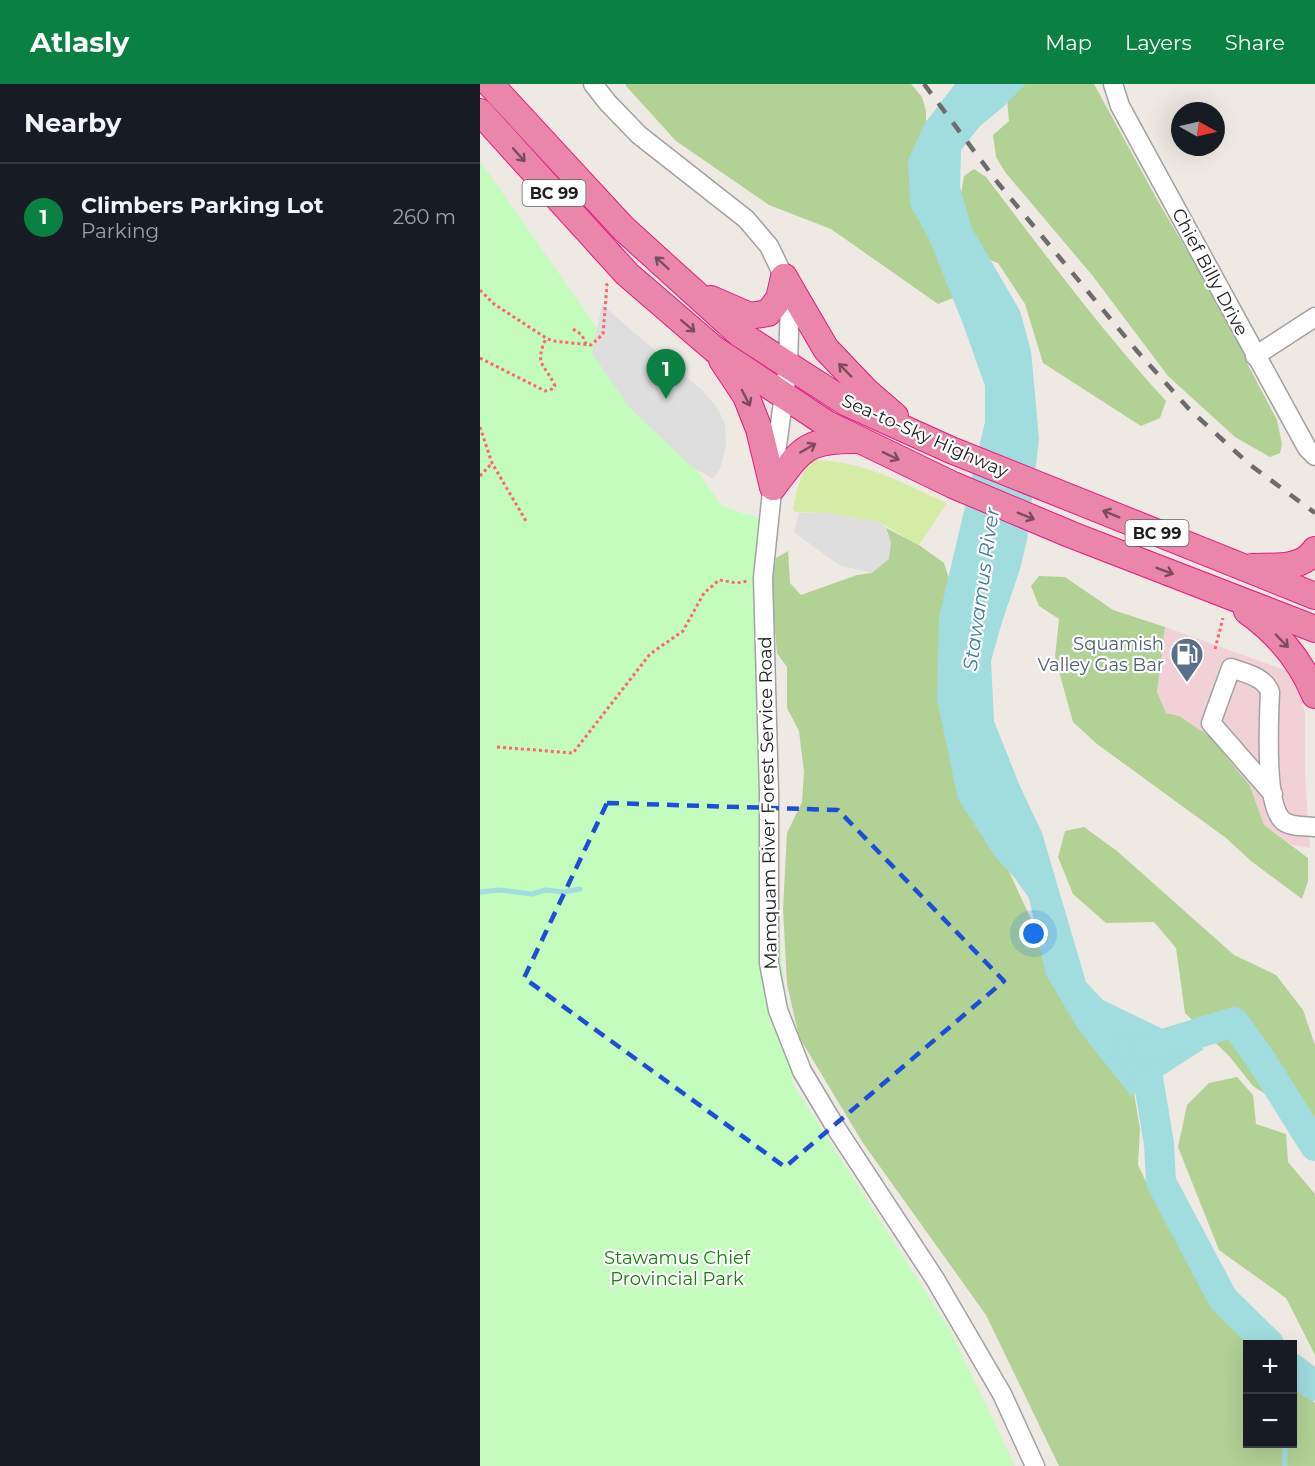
<!DOCTYPE html>
<html lang="en">
<head>
<meta charset="utf-8">
<style>
	body { margin:0; font-family:Montserrat,sans-serif; background:#20242c; color:#f1f3f6 }
	.controls { position:absolute; right:18px; bottom:18px; display:grid; overflow:hidden; border-radius:0px; box-shadow:0 6px 24px #0002 }
	.controls button { width:54px; height:54px; display:grid; place-items:center; padding:0; border:0; border-bottom:2px solid #363941; background:#171b24; color:#f1f3f6; font:30px sans-serif }
	.compass { position:absolute; left:691px; top:18px; width:54px; height:54px; border-radius:50%; background:#171b24; box-shadow:0 6px 24px #0002; rotate:98deg }
	.you { position:absolute; left:554px; top:850px; width:21px; height:21px; margin:-15px; border:4px solid #fff; border-radius:50%; background:#1a73e8; box-shadow:0 0 0 9px #1a73e833 }
	.badge { display:grid; place-items:center; width:39px; height:39px; border-radius:50%; background:#0b8043; color:#fff; font-size:20px; font-weight:700 }
	.pin { position:absolute; translate:-50% -50px; filter:drop-shadow(0 2px 3px #0008) }
	.pin::after { content:''; position:absolute; top:32px; width:21px; height:18px; background:inherit; clip-path:polygon(0 0,100% 0,50% 100%) }
	.list { margin:0; padding:0; list-style:none }
	h2 { display:flex; justify-content:space-between; align-items:center; height:78px; margin:0; padding:0 24px; font-size:26px }
	h2 small { font-size:20px; font-weight:400; color:#9ea1a6 }
	.list li { display:grid; grid-template-columns:39px 1fr auto; gap:18px; align-items:center; box-sizing:border-box; height:108px; padding:0 24px; border-top:2px solid #363941 }
	.list b { display:block; font-size:22px; white-space:nowrap }
	.list p { margin:0; font-size:20px; white-space:nowrap; color:#9ea1a6 }
	.list em { font-size:20px; font-style:normal; color:#9ea1a6 }
	.map { position:relative; flex:none; width:835px; height:1382px; overflow:hidden }
	header { display:flex; align-items:center; gap:36px; box-sizing:border-box; height:84px; padding:0 30px; background:#0b8043; color:#fff }
	header strong { font-size:28px }
	nav { display:flex; gap:33px; margin-inline-start:auto; font-size:21px }
	main { display:flex }
	aside { flex:1; background:#171b24 }
	.map>svg:first-child { display:block }
	.commercial { fill:#f1d1d6 }
	.grass { fill:#d5eca6 }
	.forest { fill:#b1d195 }
	.park { fill:#c3fcbd }
	.parking { fill:#dedede }
	.water { fill:#a1dcdf }
	.lines { fill:none; stroke-linecap:round; stroke-linejoin:round }
	.stream { stroke:#a1dcdf; stroke-width:5 }
	.river { stroke:#a1dcdf; stroke-width:30 }
	.minor-casing { stroke:#a2a2a2; stroke-width:21 }
	.highway-casing { stroke:#e31b83; stroke-width:28 }
	.path { stroke:#ff6470; stroke-width:3; stroke-dasharray:3 3; stroke-linecap:butt }
	.minor { stroke:#fff; stroke-width:18 }
	.highway { stroke:#eb86ab; stroke-width:26 }
	.rail { stroke:#6c6c6c; stroke-width:4.5; stroke-dasharray:12 12; stroke-linecap:butt }
	.oneway { stroke:#7a4d5d }
	.marked { fill:none; stroke:#1d4ed8; stroke-width:4.5; stroke-dasharray:12 8; stroke-linejoin:round }
	.labels { text-anchor:middle; stroke-width:4.5; stroke-linejoin:round; paint-order:stroke }
	.shield { fill:#fff; stroke:#626262; stroke-width:1.5 }
	.shield-label { font-size:16px; font-weight:bold; fill:#1e1e1e }
	.street-label { font-size:18px; fill:#1e1e1e; stroke:#fff }
	.service-label { font-size:18px; fill:#4e5e75; stroke:#fff; text-anchor:end }
	.park-label { font-size:18px; fill:#118206; stroke:#fff }
	.water-label { font-size:20px; font-style:italic; fill:#3d7c9a; stroke:#fff }
</style>
</head>
<body>
<header>
<strong>Atlasly</strong>
<nav><a>Map</a><a>Layers</a><a>Share</a></nav>
</header>
<main>
<aside>
<h2>Nearby<small></small></h2>
<ul class="list">
<li><span class="badge">1</span><div><b>Climbers Parking Lot</b><p>Parking</p></div><em>260 m</em></li>
</ul>
</aside>
<div class="map">
<svg width="835" height="1382" viewBox="0 0 835 1382">
	<rect width="100%" height="100%" fill="#efe9e3"/>
	<path class="commercial" d="M 685,543 L 813,589 L 821,610 L 825,630 L 825,690 L 830,764 L 812,761 L 784,741 L 770,702 L 699,632 L 686,629 L 677,608 Z"/>
	<path class="grass" d="M 336,376 C 386,378 422,399 467,419 L 439,461 L 399,438 L 347,429 L 315,428 L 313,425 C 317,408 319,385 336,376 Z"/>
	<g class="forest">
		<path d="M 146,0 L 431,0 L 442,13 L 446,27 L 446,54 L 475,213 L 458,220 L 351,145 L 289,121 L 196,57 L 146,2 Z"/>
		<path d="M 537,0 L 614,0 L 679,119 L 753,245 L 769,283 L 797,336 L 802,360 L 800,369 L 790,373 L 755,353 L 688,292 L 612,191 L 525,88 L 516,73 L 513,51 L 529,37 L 527,14 Z"/>
		<path d="M 494,85 L 506,93 C 564,169 621,246 686,317 L 680,334 L 661,342 L 563,279 L 545,220 L 518,179 L 494,170 L 479,121 L 484,92 Z"/>
		<path d="M 406,444 L 439,461 L 464,479 L 471,501 L 519,766 L 583,904 L 652,998 L 660,1045 L 658,1081 L 679,1125 L 781,1260 L 768,1260 L 768,1360 L 812,1360 L 813,1300 L 835,1319 L 835,1382 L 579,1382 L 506,1231 L 383,1059 L 319,953 L 307,900 L 303,825 L 307,749 L 322,718 L 324,688 L 319,647 L 307,624 L 307,583 L 297,569 L 291,505 L 296,474 L 308,467 L 310,499 L 321,511 L 377,491 L 392,489 L 411,459 Z"/>
		<path d="M 559,492 L 585,493 L 633,526 L 685,543 L 677,608 L 686,629 L 699,632 L 729,652 L 770,702 L 784,741 L 828,774 L 828,797 L 822,815 L 771,777 L 746,754 L 617,660 L 593,638 L 575,573 L 579,535 L 559,522 L 551,502 Z"/>
		<path d="M 604,743 L 637,767 L 754,871 L 796,891 L 823,926 L 835,961 L 835,1056 L 830,1054 L 810,1026 L 773,1002 L 749,972 L 705,929 L 696,864 L 674,838 L 626,839 L 593,810 L 578,773 L 585,747 Z"/>
		<path d="M 757,993 L 773,1011 L 776,1040 L 806,1050 L 808,1078 L 835,1110 L 835,1271 L 806,1214 L 739,1166 L 698,1063 L 707,1021 L 729,999 Z"/>
	</g>
	<path class="park" d="M 0,77 L 241,421 L 266,431 L 268,429 L 285,439 L 295,798 L 313,1000 L 471,1248 L 535,1382 L 0,1382 Z"/>
	<g class="parking">
		<path d="M 122,221 L 223,307 L 236,322 L 245,339 L 246,361 L 240,385 L 233,395 L 211,382 L 149,323 L 112,269 Z"/>
		<path d="M 319,429 L 347,429 L 400,438 L 406,444 L 411,459 L 409,475 L 392,489 L 359,481 L 314,448 Z"/>
	</g>
	<path class="water" d="M 475,0 L 546,0 L 523,23 L 500,42 L 481,66 L 480,103 L 492,144 L 540,227 L 551,267 L 559,355 L 547,456 L 540,485 L 522,538 L 511,577 L 514,637 L 539,700 L 562,749 L 606,898 L 623,916 L 724,965 L 651,1012 L 598,945 L 566,891 L 549,814 L 534,793 L 516,774 L 478,715 L 457,616 L 459,533 L 505,338 L 505,302 L 483,240 L 449,155 L 430,121 L 428,76 L 445,39 Z"/>
	<g class="lines">
		<g class="stream">
			<path d="M 0,808 L 19,806 L 52,810 L 66,806 L 83,808 L 100,805"/>
			<path d="M 778,1250 L 781,1260"/>
			<path d="M 805,1382 L 805,1360"/>
		</g>
		<g class="river">
			<path d="M 651,965 L 667,988 L 679,1060 L 681,1098 L 743,1215 L 789,1260"/>
			<path d="M 664,966 L 754,938 L 781,976 L 835,1062"/>
			<path d="M 812,1284 L 835,1302"/>
		</g>
		<defs>
			<g id="minor">
				<path d="M 113,0 L 128,19 L 159,51 L 266,135 L 289,162 L 304,193 L 310,215 L 308,282 L 296,369 L 283,494 L 289,709 L 289,879 L 298,926 L 322,987 L 356,1044 L 455,1195 L 522,1310 L 555,1382"/>
				<path d="M 633,0 L 640,22 L 827,364 L 835,372"/>
				<path d="M 775,272 L 835,233"/>
				<path d="M 793,710 L 731,639 L 751,584 C 765,589 785,593 790,608 C 789,633 784,720 803,737 C 811,743 825,742 835,743"/>
			</g>
			<g id="highway">
				<path d="M 10,0 L 143,144 L 260,250 L 367,319 L 471,366 L 835,512"/>
				<path d="M 0,28 L 147,190 L 234,265 L 347,340 L 473,401 L 592,451 L 835,545"/>
				<path d="M 304,193 L 346,265 L 385,306 L 415,332"/>
				<path d="M 231,215 L 270,232 L 288,229 L 299,215 L 304,193"/>
				<path d="M 242,276 L 266,312 L 279,345 L 293,403"/>
				<path d="M 293,403 C 322,365 325,356 375,356"/>
				<path d="M 772,483 C 793,482 822,486 835,466"/>
				<path d="M 767,527 C 798,549 820,575 835,611"/>
			</g>
		</defs>
		<use href="#minor" class="minor-casing"/>
		<use href="#highway" class="highway-casing"/>
		<g class="path">
			<path d="M 0,206 L 14,220 L 66,254 L 73,257 L 111,261 L 123,250 L 127,201 L 126,199"/>
			<path d="M 93,245 L 102,251 L 106,260"/>
			<path d="M 0,274 L 65,307 L 72,305 L 75,302 C 64,278 54,282 66,254"/>
			<path d="M 0,343 L 12,379 L 46,437"/>
			<path d="M 0,392 L 12,379"/>
			<path d="M 735,565 L 743,534"/>
			<path d="M 17,663 L 93,669 L 170,570 L 203,547 L 224,509 L 239,496 L 257,499 L 268,497"/>
		</g>
		<use href="#minor" class="minor"/>
		<use href="#highway" class="highway"/>
		<path class="rail" d="M 444,0 L 518,99 L 657,267 L 709,325 L 769,380 L 835,429"/>
	</g>
	<defs><path id="oneway-shaft" d="M-6 0H5M1.5-3L5.5 0L1.5 3" fill="none" stroke-width="1.6" stroke-linecap="round" stroke-linejoin="round" transform="scale(1.5)"/></defs>
	<g class="oneway">
		<use href="#oneway-shaft" transform="translate(39 71) rotate(48)"/>
		<use href="#oneway-shaft" transform="translate(182 179) rotate(-138)"/>
		<use href="#oneway-shaft" transform="translate(208 242) rotate(41)"/>
		<use href="#oneway-shaft" transform="translate(365 286) rotate(-134)"/>
		<use href="#oneway-shaft" transform="translate(266 314) rotate(63)"/>
		<use href="#oneway-shaft" transform="translate(328 364) rotate(-30)"/>
		<use href="#oneway-shaft" transform="translate(411 372) rotate(26)"/>
		<use href="#oneway-shaft" transform="translate(631 430) rotate(-158)"/>
		<use href="#oneway-shaft" transform="translate(546 432) rotate(22)"/>
		<use href="#oneway-shaft" transform="translate(685 487) rotate(21)"/>
		<use href="#oneway-shaft" transform="translate(802 557) rotate(46)"/>
	</g>
	<path class="marked" d="M 127,719 L 358,726 L 524,897 L 305,1083 L 44,894 Z"/>
	<defs>
		<symbol id="fuel-pin" viewBox="-11 -11 22 30"><path d="M0 17L-7.5 6A9.5 9.5 0 1 1 7.5 6Z" fill="#5c6f8a" stroke="#fff"/><path d="M-5.5-6h7V0h2V4h1.3V-2.5L3-4.5l.8-.8L6-3V5H2.5V1h-1V6h-7ZM-4.2-4.7v3.2H.2V-4.7Z" fill="#fff"/></symbol>
	</defs>
	<g fill-rule="evenodd">
		<use href="#fuel-pin" x="688" y="551" width="38" height="52"/>
	</g>
	<g class="labels">
		<g class="shield">
			<rect x="42.5" y="96" width="63" height="26" rx="4.5"/>
			<rect x="645.5" y="436" width="63" height="26" rx="4.5"/>
		</g>
		<g class="shield-label">
			<text x="74" y="115">BC 99</text>
			<text x="677" y="455">BC 99</text>
		</g>
		<g class="street-label">
			<text transform="translate(730 188) rotate(62)" y="6">Chief Billy Drive</text>
			<text transform="translate(445 352) rotate(24)" y="6">Sea-to-Sky Highway</text>
			<text transform="translate(288 719) rotate(-91)" y="6">Mamquam River Forest Service Road</text>
		</g>
		<g class="service-label">
			<text x="684" y="566">Squamish<tspan x="684" dy="21">Valley Gas Bar</tspan></text>
		</g>
		<g class="park-label">
			<text x="197" y="1180">Stawamus Chief<tspan x="197" dy="21">Provincial Park</tspan></text>
		</g>
		<g class="water-label">
			<text transform="translate(501 505) rotate(-82)" y="7">Stawamus River</text>
		</g>
	</g>
</svg>
<div class="controls">
<button>+</button>
<button>−</button>
</div>
<svg class="compass" viewBox="-18 -18 36 36"><path d="M0-13l5 13h-10z" fill="#e53935"/><path d="M0 13l5-13h-10z" fill="#9ea1a6"/></svg>
<div class="you"></div>
<div class="pin badge" style="left:186px;top:315px">1</div>
</div>
</main>
</body>
</html>
